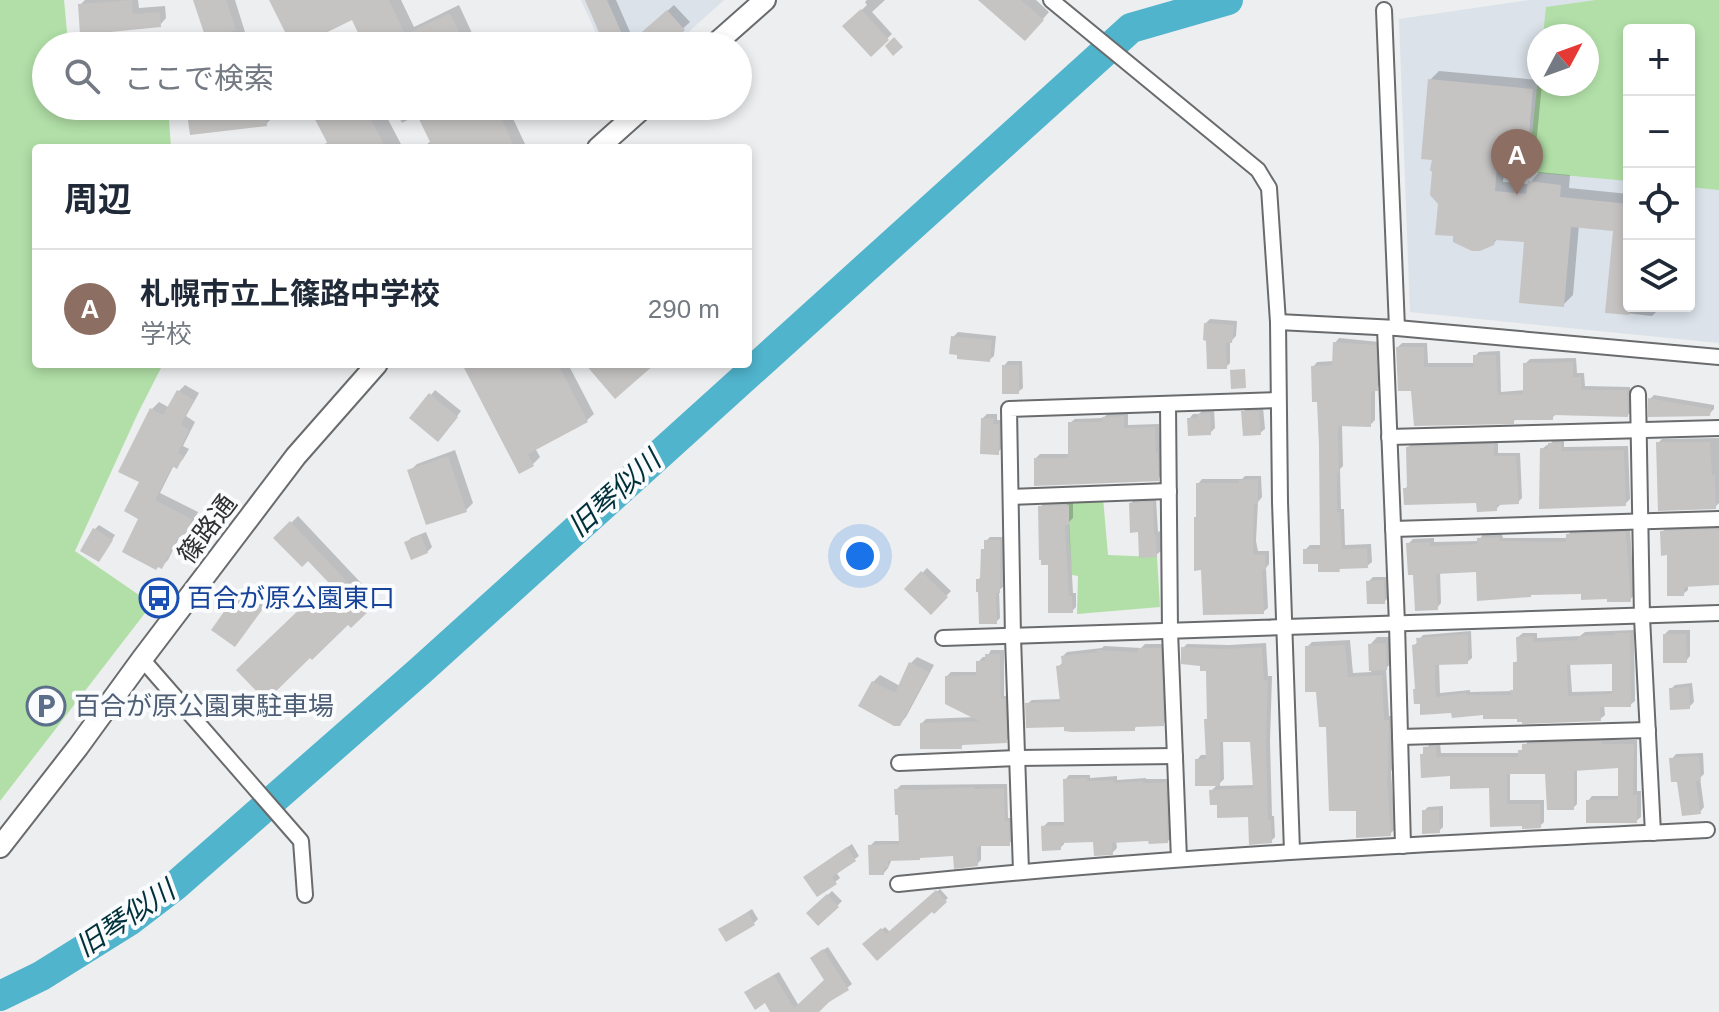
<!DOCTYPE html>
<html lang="ja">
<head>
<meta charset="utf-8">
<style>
	body { margin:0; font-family:Arial,"Noto Sans JP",sans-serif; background:#f2f2f3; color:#1f2937 }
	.controls { position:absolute; right:24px; top:24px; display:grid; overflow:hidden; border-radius:8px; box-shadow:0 4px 12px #0003 }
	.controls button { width:72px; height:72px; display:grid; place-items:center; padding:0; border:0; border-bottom:2px solid #e0e1e3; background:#fff; color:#1f2937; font:40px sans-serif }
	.compass { position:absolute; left:1527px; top:24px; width:72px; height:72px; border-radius:50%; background:#fff; box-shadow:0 4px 12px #0003; rotate:49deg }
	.you { position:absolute; left:860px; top:556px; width:28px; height:28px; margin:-20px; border:6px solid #fff; border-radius:50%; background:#1a73e8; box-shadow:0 0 0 12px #1a73e833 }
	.badge { display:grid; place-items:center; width:52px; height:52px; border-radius:50%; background:#d93025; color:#fff; font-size:26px; font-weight:700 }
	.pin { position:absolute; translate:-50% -66px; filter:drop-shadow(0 2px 4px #0008) }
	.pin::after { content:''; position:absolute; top:42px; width:28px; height:24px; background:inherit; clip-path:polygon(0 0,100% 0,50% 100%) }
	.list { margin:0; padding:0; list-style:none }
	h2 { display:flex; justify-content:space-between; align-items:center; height:104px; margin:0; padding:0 32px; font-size:34px }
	h2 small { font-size:26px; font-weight:400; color:#747a83 }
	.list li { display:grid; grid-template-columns:52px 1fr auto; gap:24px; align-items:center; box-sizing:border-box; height:120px; padding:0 32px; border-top:2px solid #e0e1e3 }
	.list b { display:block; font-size:30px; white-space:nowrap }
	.list p { margin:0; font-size:26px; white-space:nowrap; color:#747a83 }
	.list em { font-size:26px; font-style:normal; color:#747a83 }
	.icon { flex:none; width:44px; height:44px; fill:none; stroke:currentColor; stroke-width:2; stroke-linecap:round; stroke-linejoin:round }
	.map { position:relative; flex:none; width:1719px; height:1012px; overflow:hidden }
	.search { position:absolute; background:#fff; box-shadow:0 4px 12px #0003; left:32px; top:32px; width:720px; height:88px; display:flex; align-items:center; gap:20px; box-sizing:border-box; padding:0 28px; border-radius:44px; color:#747a83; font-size:30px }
	.panel { position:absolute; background:#fff; box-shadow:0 4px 12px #0003; left:32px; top:144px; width:720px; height:224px; border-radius:8px }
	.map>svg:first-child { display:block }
	.built { fill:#dbe2e9; fill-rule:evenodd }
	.green { fill:#b1dfa7 }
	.shadow { fill:#0003; fill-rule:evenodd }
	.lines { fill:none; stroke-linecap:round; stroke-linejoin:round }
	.river { stroke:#50b4cc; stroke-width:30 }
	.building { fill:#c6c3c3; fill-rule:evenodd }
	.street-casing { stroke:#6a6b6d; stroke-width:18 }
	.secondary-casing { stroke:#6a6b6d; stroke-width:24 }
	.street { stroke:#fff; stroke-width:14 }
	.secondary { stroke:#fff; stroke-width:20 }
	.labels { text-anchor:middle; stroke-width:8; stroke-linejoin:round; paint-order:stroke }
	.street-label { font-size:26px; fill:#313132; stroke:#fafbfd }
	.transit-label { font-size:26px; fill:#164399; stroke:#fafbfd; text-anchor:start }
	.service-label { font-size:26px; fill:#4e5e75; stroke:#fafbfd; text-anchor:start }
	.water-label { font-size:28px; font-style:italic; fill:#00313b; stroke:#fafbfd }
</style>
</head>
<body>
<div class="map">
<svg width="1719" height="1012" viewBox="0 0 1719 1012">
	<rect width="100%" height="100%" fill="#eceeef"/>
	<g class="built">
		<path d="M 581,0 L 724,0 L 673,46 L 602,46 Z"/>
		<path d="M 1530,0 L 1719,0 L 1719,343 L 1410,312 L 1399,19 ZM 1629,30 L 1689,30 L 1689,306 L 1629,306 ZM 1539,36 L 1587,36 L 1587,84 L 1539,84 Z"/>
	</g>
	<g class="green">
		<path d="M 0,0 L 64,0 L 68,42 L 163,32 L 164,46 L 46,46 L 46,106 L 168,106 L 171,148 L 36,148 L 36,364 L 163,364 L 138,413 L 75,551 L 152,604 L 0,801 Z"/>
		<path d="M 1596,0 L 1719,0 L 1719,190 L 1689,187 L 1689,30 L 1629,30 L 1629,181 L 1528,172 L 1539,68 L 1539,84 L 1587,84 L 1587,36 L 1543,36 L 1546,7 Z"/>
		<path d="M 1103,498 L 1108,555 L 1157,557 L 1160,607 L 1077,614 L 1078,576 L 1072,575 L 1067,500 Z"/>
	</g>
	<g class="shadow">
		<path d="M 85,0 L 138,0 L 139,8 L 165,6 L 166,18 L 160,25 L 80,5 Z"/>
		<path d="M 195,0 L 235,0 L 249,45 L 252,46 L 214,46 L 212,35 Z"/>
		<path d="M 272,0 L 401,0 L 414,27 L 459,5 L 478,46 L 366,46 L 353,18 L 294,46 Z"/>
		<path d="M 587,0 L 616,0 L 634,41 L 674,5 L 690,22 L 664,46 L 607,46 Z"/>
		<path d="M 867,0 L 885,0 L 872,12 L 892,34 L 871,54 L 845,26 L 867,5 L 865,2 Z"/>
		<path d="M 981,0 L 1036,0 L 1049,12 L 1032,32 Z"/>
		<path d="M 1439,71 L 1539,80 L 1539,84 L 1542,84 L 1535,156 L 1525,166 L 1505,164 L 1503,182 L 1529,184 L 1539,172 L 1570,175 L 1569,188 L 1629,194 L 1629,306 L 1662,306 L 1652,316 L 1607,311 L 1615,229 L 1579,225 L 1573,295 L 1563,305 L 1526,241 L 1498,238 L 1493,244 L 1440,203 L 1434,172 L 1430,80 Z"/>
		<path d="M 188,106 L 271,106 L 273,117 L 266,124 Z"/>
		<path d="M 310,106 L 381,106 L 403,148 L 316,148 L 329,142 Z"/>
		<path d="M 396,106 L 507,106 L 525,144 L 521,148 L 422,148 L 431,141 L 418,113 Z"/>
		<path d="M 1210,319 L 1237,321 L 1236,336 L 1230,342 L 1230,363 L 1226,367 L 1206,323 Z"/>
		<path d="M 958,332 L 996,336 L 994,356 L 989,360 L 953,337 Z"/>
		<path d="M 1339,338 L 1379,342 L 1381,384 L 1375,389 L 1375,420 L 1370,425 L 1342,425 L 1343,466 L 1340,469 L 1341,509 L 1344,509 L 1345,545 L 1371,544 L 1372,562 L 1367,566 L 1342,567 L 1339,570 L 1320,562 L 1305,550 L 1310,545 L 1322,545 L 1318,400 L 1313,367 L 1317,362 L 1334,361 L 1335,343 Z"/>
		<path d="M 1402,343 L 1427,343 L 1428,363 L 1475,363 L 1475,356 L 1479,352 L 1500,351 L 1501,392 L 1525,390 L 1525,364 L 1530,359 L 1576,358 L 1577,373 L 1584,373 L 1585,386 L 1630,387 L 1632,411 L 1628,415 L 1557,413 L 1552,418 L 1517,418 L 1513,422 L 1413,389 L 1398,347 Z"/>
		<path d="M 1008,361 L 1022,361 L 1023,388 L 1018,392 L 1004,366 Z"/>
		<path d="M 464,364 L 568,364 L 594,414 L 586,421 L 535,448 L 540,457 L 533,464 L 520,471 Z"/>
		<path d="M 185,385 L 199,393 L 186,416 L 195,422 L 183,446 L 189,449 L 183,459 L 176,466 L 174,465 L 160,493 L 198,512 L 188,532 L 179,538 L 168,560 L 161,567 L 141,518 L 142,481 L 152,409 L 159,402 L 170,408 L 178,392 Z"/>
		<path d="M 435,390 L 461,411 L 443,435 L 431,395 Z"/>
		<path d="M 1654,395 L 1714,405 L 1714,409 L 1709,414 L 1650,399 Z"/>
		<path d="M 1263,407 L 1265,429 L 1260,433 L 1243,412 L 1248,408 Z"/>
		<path d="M 1214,409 L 1215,428 L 1210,433 L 1189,419 L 1193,414 L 1199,414 L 1203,410 Z"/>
		<path d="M 1128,412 L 1128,425 L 1159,424 L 1162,475 L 1158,479 L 1036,458 L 1040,454 L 1070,454 L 1070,423 L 1075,419 L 1103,418 L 1109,413 Z"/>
		<path d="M 987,414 L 997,414 L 997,420 L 1003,420 L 1002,448 L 998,452 L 983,418 Z"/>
		<path d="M 1719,438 L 1719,503 L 1715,507 L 1658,443 L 1662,439 Z"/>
		<path d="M 1554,439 L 1564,439 L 1564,447 L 1628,446 L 1630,499 L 1625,504 L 1542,449 L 1547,445 L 1550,445 Z"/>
		<path d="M 1498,441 L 1498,453 L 1520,453 L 1522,498 L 1518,502 L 1501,504 L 1496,509 L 1478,501 L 1405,489 L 1409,484 L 1408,447 L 1413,443 Z"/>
		<path d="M 455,450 L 473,503 L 466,510 L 410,471 L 417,464 Z"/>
		<path d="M 1245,476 L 1261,476 L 1262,497 L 1258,502 L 1256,541 L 1258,551 L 1269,551 L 1269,564 L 1266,568 L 1268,608 L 1263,612 L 1198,515 L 1198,484 L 1202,479 L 1242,479 Z"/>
		<path d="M 1156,498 L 1158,532 L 1160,531 L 1161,551 L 1156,555 L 1140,530 L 1131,503 L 1135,499 Z"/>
		<path d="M 1073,501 L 1073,518 L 1069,522 L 1073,593 L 1076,593 L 1076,607 L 1072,611 L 1050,563 L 1040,507 L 1045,502 Z"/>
		<path d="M 298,516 L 377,600 L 351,625 L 331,582 L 308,558 L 276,538 Z"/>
		<path d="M 99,525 L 115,535 L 103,555 L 95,529 Z"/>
		<path d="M 1719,526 L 1719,583 L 1688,585 L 1688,590 L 1683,594 L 1662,532 L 1667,527 Z"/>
		<path d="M 1630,528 L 1634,595 L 1630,600 L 1609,597 L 1478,570 L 1440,571 L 1441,603 L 1437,608 L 1415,573 L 1408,544 L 1413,539 L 1434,538 L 1434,542 L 1479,541 L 1483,534 L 1502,534 L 1503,538 L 1568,538 L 1568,535 L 1572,530 Z"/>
		<path d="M 426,532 L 432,547 L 427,552 L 406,543 L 411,538 Z"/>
		<path d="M 990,537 L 1004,537 L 1003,587 L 999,590 L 1000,618 L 996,622 L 978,580 L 982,575 L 983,550 L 986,547 L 986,541 Z"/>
		<path d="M 927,568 L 951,591 L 931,612 L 907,589 Z"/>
		<path d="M 1373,577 L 1388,577 L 1389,597 L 1384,602 L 1368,582 Z"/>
		<path d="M 246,587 L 268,602 L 235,644 L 239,594 Z"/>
		<path d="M 1634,630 L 1635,701 L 1630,705 L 1604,705 L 1605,715 L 1600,719 L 1519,717 L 1485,712 L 1453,711 L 1417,688 L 1414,646 L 1423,635 L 1471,631 L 1472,658 L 1467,662 L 1439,663 L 1440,693 L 1470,690 L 1470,692 L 1512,691 L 1515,688 L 1515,663 L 1519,659 L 1518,637 L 1523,633 L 1537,633 L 1537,638 L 1580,636 L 1585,632 ZM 1614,662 L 1614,691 L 1572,692 L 1570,663 Z"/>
		<path d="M 1669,630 L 1690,630 L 1690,656 L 1686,661 L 1665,634 Z"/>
		<path d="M 1377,637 L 1393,637 L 1394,661 L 1386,668 L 1389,716 L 1393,716 L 1393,769 L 1391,771 L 1395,829 L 1390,834 L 1358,809 L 1327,725 L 1307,647 L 1312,642 L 1350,640 L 1353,673 L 1371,672 L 1370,645 Z"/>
		<path d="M 1266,643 L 1268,676 L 1272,676 L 1270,741 L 1272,816 L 1274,816 L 1275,837 L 1271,841 L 1250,815 L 1218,803 L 1211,791 L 1218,784 L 1197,760 L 1201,755 L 1207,755 L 1206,720 L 1209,716 L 1208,669 L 1183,648 L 1187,644 L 1229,645 ZM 1223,740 L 1252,740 L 1255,785 L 1217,786 L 1224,779 Z"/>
		<path d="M 1145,644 L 1164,644 L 1167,720 L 1163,724 L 1138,725 L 1134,729 L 1066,725 L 1027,704 L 1032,700 L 1062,699 L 1058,667 L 1063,662 L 1063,656 L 1067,652 L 1102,648 L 1104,646 L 1141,648 Z"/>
		<path d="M 991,650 L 1004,650 L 1004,696 L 1009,696 L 1010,737 L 1006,741 L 964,743 L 961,747 L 922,723 L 926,719 L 976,717 L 947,676 L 951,672 L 978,672 L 978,662 L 983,657 L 987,657 Z"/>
		<path d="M 917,657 L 934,665 L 906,717 L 899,724 L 873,682 L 880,675 L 900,686 L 911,663 Z"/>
		<path d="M 1692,683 L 1694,702 L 1689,707 L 1671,689 L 1675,685 Z"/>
		<path d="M 1606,738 L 1606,740 L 1637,740 L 1637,791 L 1641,791 L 1641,817 L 1636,821 L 1588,801 L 1592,796 L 1620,796 L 1620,766 L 1577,769 L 1577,804 L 1573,808 L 1547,772 L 1510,772 L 1510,800 L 1544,800 L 1544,822 L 1540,826 L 1524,827 L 1491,786 L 1452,774 L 1422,755 L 1430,744 L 1440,743 L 1441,753 L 1520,753 L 1529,740 Z"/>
		<path d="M 1703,753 L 1704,774 L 1700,778 L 1704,807 L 1700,812 L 1679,780 L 1672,759 L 1676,754 Z"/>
		<path d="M 1069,775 L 1090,775 L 1090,778 L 1117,776 L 1117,780 L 1146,778 L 1146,779 L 1170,779 L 1172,837 L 1168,841 L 1150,839 L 1116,841 L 1117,848 L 1112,853 L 1095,840 L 1064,840 L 1064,844 L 1060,848 L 1043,827 L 1048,822 L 1066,822 L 1065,780 Z"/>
		<path d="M 1007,784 L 1008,818 L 1013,818 L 1013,839 L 1009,844 L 981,844 L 981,860 L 977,864 L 955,854 L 922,856 L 920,858 L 892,859 L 888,868 L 884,873 L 870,846 L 875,841 L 901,841 L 896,790 L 901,785 Z"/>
		<path d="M 1443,806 L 1443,827 L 1439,831 L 1424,811 L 1428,807 Z"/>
		<path d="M 852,844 L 859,856 L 836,872 L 840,878 L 835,882 L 810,873 Z"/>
		<path d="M 940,889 L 948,898 L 877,958 L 865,944 L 885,927 L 890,932 Z"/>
		<path d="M 832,891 L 842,901 L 819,924 L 809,913 Z"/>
		<path d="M 752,909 L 758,919 L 754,923 L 721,929 Z"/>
		<path d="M 828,947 L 852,984 L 816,1012 L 785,1012 L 751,988 L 779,972 L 799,1006 L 826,980 L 817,954 Z"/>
	</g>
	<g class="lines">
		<path class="river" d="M 0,996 L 41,976 L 129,921 L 176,885 L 420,671 L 1131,28 L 1228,0"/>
	</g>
	<g class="building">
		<path d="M 132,0 L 133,14 L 160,12 L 161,27 L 80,35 L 78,4 Z"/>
		<path d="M 193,0 L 226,0 L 236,30 L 206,39 Z"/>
		<path d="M 269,0 L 389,0 L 405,34 L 450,13 L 466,46 L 364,46 L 352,20 L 299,46 L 292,46 Z"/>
		<path d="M 585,0 L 607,0 L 627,45 L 667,10 L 685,30 L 667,46 L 605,46 Z"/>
		<path d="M 978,0 L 1021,0 L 1044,20 L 1025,41 Z"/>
		<path d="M 861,9 L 889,40 L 871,57 L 842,26 Z"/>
		<path d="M 894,37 L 903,47 L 893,56 L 885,46 Z"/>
		<path d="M 1428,79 L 1533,89 L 1526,168 L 1497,165 L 1495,191 L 1526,194 L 1528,181 L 1561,185 L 1560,197 L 1629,204 L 1629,315 L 1605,313 L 1613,231 L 1571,227 L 1564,307 L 1519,303 L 1524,242 L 1495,240 L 1494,245 L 1480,251 L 1472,251 L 1453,242 L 1453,236 L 1435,235 L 1438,204 L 1430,195 L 1432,172 L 1430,170 L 1432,160 L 1421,159 Z"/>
		<path d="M 186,106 L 264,106 L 267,126 L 190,135 Z"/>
		<path d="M 308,106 L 364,106 L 386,148 L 330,148 Z"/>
		<path d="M 393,106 L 496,106 L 515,148 L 433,148 L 417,115 L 402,123 Z"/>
		<path d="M 1204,323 L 1234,325 L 1232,343 L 1226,342 L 1227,369 L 1207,369 L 1206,341 L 1203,340 Z"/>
		<path d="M 951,336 L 992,340 L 990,362 L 957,359 L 957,355 L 949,354 Z"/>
		<path d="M 1333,342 L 1376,345 L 1378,391 L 1371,391 L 1371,427 L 1338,426 L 1339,473 L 1337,473 L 1337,512 L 1340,512 L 1342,549 L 1367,548 L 1368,568 L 1339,569 L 1340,572 L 1318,572 L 1318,564 L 1303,564 L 1303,549 L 1320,549 L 1319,445 L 1317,402 L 1312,402 L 1311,366 L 1332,365 Z"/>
		<path d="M 1396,347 L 1424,347 L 1424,367 L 1473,367 L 1473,355 L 1496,355 L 1498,395 L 1523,394 L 1523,363 L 1573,362 L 1573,377 L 1581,377 L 1581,390 L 1627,390 L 1628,417 L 1553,415 L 1553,420 L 1514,420 L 1514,424 L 1414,426 L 1411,391 L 1398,391 Z"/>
		<path d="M 462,364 L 558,364 L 588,422 L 528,454 L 534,466 L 519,474 Z"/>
		<path d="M 585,364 L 655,364 L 615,399 Z"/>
		<rect x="1002" y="365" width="17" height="29"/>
		<path d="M 1245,369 L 1246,388 L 1231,389 L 1230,370 Z"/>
		<path d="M 177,390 L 194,400 L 181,424 L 189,430 L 178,453 L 184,456 L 177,469 L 172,466 L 155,500 L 192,519 L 181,541 L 177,539 L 162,569 L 158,567 L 156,570 L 122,552 L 138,519 L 124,511 L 139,482 L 118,472 L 150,408 L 163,415 Z"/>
		<path d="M 429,393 L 458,417 L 438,442 L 409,418 Z"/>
		<path d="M 1648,398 L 1711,409 L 1710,416 L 1648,417 Z"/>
		<path d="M 1241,411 L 1259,411 L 1261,435 L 1243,436 Z"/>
		<path d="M 1210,413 L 1211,435 L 1188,436 L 1187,418 L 1197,418 L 1197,414 Z"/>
		<path d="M 1124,416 L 1124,428 L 1155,427 L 1156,453 L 1158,453 L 1159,481 L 1034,486 L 1034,458 L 1068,458 L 1068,422 L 1102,422 L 1102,417 Z"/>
		<path d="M 981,418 L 994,418 L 993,424 L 999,424 L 999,455 L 980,454 Z"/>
		<path d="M 1656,442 L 1710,442 L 1712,475 L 1715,475 L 1716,509 L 1658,511 Z"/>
		<path d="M 1548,443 L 1561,443 L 1561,451 L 1624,450 L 1626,506 L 1539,509 L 1540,448 L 1548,449 Z"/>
		<path d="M 1494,444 L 1494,456 L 1516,456 L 1519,504 L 1497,505 L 1497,511 L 1477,512 L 1476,503 L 1404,505 L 1403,488 L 1407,488 L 1406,447 Z"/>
		<path d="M 448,456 L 467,512 L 426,525 L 407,470 Z"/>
		<path d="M 1258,479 L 1258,504 L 1254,504 L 1253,547 L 1254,555 L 1265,554 L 1266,570 L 1262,571 L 1264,614 L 1203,615 L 1201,570 L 1194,571 L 1194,517 L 1196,517 L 1196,483 L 1239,483 L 1239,480 Z"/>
		<path d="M 1153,502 L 1154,535 L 1156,535 L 1157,557 L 1139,558 L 1138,532 L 1130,533 L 1129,503 Z"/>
		<path d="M 1069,505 L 1069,525 L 1065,525 L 1069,596 L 1072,596 L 1073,613 L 1048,613 L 1048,565 L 1041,565 L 1041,560 L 1039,560 L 1038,506 Z"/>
		<path d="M 290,521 L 372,608 L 351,628 L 348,625 L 312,660 L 310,658 L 266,701 L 236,670 L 328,582 L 308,561 L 302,567 L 273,538 Z"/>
		<path d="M 93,528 L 113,540 L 99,562 L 80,551 Z"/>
		<path d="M 1716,529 L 1719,531 L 1719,585 L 1684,587 L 1684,596 L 1667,596 L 1667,555 L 1661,556 L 1660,531 Z"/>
		<path d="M 1626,532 L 1631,602 L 1607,602 L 1607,599 L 1581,600 L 1581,594 L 1531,595 L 1531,597 L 1477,601 L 1476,572 L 1436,574 L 1438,610 L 1415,611 L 1413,575 L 1408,575 L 1406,543 L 1430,542 L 1430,546 L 1477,544 L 1477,538 L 1499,537 L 1499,541 L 1566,542 L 1566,534 Z"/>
		<path d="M 421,535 L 428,553 L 411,560 L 404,542 Z"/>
		<path d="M 984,540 L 1000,540 L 1000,593 L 996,593 L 997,624 L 979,624 L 978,592 L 976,592 L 976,579 L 980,579 L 981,549 L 984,549 Z"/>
		<path d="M 921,571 L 948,597 L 931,615 L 904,589 Z"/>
		<path d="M 1384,580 L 1385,604 L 1367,604 L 1366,581 Z"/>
		<path d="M 238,592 L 262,610 L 235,647 L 211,630 Z"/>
		<path d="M 1615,633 L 1630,633 L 1631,707 L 1600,707 L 1601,721 L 1522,724 L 1522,722 L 1517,722 L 1517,719 L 1483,719 L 1483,715 L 1452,718 L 1451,713 L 1420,715 L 1420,704 L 1414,704 L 1413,689 L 1415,689 L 1412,645 L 1417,644 L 1416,638 L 1468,634 L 1468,664 L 1435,665 L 1436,697 L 1466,693 L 1467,695 L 1511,695 L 1510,690 L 1513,690 L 1513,662 L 1517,662 L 1516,637 L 1533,636 L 1533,642 L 1578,640 L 1578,636 L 1615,635 ZM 1612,664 L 1612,694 L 1568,696 L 1567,665 Z"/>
		<path d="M 1663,634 L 1686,634 L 1687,663 L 1663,663 Z"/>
		<path d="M 1386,643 L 1387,670 L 1369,671 L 1368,644 Z"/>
		<path d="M 1345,645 L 1348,677 L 1382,675 L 1384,720 L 1389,720 L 1388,777 L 1387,777 L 1391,836 L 1356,838 L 1356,811 L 1329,811 L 1326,727 L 1319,727 L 1316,692 L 1305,692 L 1305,646 Z"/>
		<path d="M 1181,647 L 1224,649 L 1262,647 L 1264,680 L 1268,680 L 1266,746 L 1268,820 L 1271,820 L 1272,843 L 1249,845 L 1248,817 L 1217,818 L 1217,805 L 1210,805 L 1209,790 L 1253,788 L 1250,742 L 1220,742 L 1220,786 L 1195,786 L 1195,759 L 1206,759 L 1204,719 L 1207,719 L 1206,671 L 1200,671 L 1200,666 L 1181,664 Z"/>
		<path d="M 1138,648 L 1161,648 L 1164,726 L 1135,727 L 1135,731 L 1072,732 L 1064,731 L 1064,727 L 1026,728 L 1025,703 L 1060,702 L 1056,666 L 1062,665 L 1061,656 L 1097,652 L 1097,650 L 1138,652 Z"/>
		<path d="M 985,654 L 1000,654 L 1001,699 L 1005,699 L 1007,743 L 961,745 L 962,749 L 920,749 L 920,723 L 979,721 L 945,704 L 945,676 L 976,675 L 976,661 L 985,661 Z"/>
		<path d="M 909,662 L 929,672 L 900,726 L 894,726 L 858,706 L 872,681 L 895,693 Z"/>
		<path d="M 1689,687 L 1690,709 L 1670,710 L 1669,688 Z"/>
		<path d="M 1602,741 L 1602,744 L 1634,744 L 1633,795 L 1637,795 L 1637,823 L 1586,823 L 1586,800 L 1618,799 L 1618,768 L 1574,771 L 1574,810 L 1547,810 L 1545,774 L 1507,774 L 1507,804 L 1540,804 L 1541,828 L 1522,829 L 1522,826 L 1490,827 L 1489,788 L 1450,789 L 1450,776 L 1421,778 L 1420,754 L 1423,754 L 1423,747 L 1436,746 L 1437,757 L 1518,757 L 1518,750 L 1522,750 L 1522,744 Z"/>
		<path d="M 1699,756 L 1701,781 L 1696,781 L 1701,814 L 1682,816 L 1677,782 L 1671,782 L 1669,758 Z"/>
		<path d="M 1087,778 L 1087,781 L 1113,780 L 1114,783 L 1142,781 L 1143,783 L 1166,782 L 1168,843 L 1149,844 L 1148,841 L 1112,843 L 1113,855 L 1094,856 L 1093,842 L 1061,843 L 1061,850 L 1042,851 L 1041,826 L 1064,825 L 1063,779 Z"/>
		<path d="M 974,787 L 975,789 L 1004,788 L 1005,821 L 1009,821 L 1010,846 L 979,846 L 977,848 L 978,866 L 954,869 L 953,856 L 920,858 L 920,860 L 888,861 L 888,867 L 884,868 L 884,875 L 869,875 L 868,845 L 899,844 L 898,815 L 895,815 L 894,789 L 916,790 Z"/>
		<path d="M 1422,810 L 1439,810 L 1440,833 L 1422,834 Z"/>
		<path d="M 847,847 L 856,861 L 832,877 L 837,884 L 817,897 L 803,877 Z"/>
		<path d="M 936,890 L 947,902 L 934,914 L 932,912 L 877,961 L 862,944 L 881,928 L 886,934 Z"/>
		<path d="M 827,894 L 839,907 L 818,926 L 806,913 Z"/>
		<path d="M 748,912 L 755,925 L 726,942 L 718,929 Z"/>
		<path d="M 823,949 L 849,990 L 829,1002 L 819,1012 L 770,1012 L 765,1003 L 755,1010 L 744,992 L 774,975 L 794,1008 L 824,980 L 810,958 Z"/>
	</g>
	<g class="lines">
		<defs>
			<g id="street">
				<path d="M 1051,0 L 1258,170 L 1269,188 L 1278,322 L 1280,502 L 1292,851"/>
				<path d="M 1384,10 L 1397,328"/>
				<path d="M 1278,322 L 1397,328 L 1719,357"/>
				<path d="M 1385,328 L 1397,624 L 1403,846"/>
				<path d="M 1638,394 L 1642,617 L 1653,833"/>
				<path d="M 1168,404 L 1170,631 L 1179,859"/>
				<path d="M 1389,437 L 1719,428"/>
				<path d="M 1011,497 L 1169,491"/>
				<path d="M 1393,529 L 1719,519"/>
				<path d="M 943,638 L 1719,613"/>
				<path d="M 142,659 L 301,841 L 305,895"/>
				<path d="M 1400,737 L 1648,730"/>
				<path d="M 899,763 L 1017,758 L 1175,756"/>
				<path d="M 1021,871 L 1013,637 L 1009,409 L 1278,400"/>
				<path d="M 898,884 C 1167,856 1437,843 1707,830"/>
			</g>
			<g id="secondary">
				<path d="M 713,46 L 765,0"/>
				<path d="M 598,148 L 645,106"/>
				<path d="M 0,847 L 78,747 L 142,659 L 296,456 L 377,364"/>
			</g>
		</defs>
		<use href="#street" class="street-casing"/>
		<use href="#secondary" class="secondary-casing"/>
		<use href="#street" class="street"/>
		<use href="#secondary" class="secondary"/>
	</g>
	<defs>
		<symbol id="bus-ring" viewBox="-11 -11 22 22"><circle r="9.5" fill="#fafbfd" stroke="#1a4fb4" stroke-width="1.5"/><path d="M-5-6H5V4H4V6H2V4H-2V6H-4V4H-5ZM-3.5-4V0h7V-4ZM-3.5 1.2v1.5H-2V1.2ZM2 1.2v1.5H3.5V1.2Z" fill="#1a4fb4"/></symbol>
		<symbol id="parking-ring" viewBox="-11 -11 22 22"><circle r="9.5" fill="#fafbfd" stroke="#5c6f8a" stroke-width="1.5"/><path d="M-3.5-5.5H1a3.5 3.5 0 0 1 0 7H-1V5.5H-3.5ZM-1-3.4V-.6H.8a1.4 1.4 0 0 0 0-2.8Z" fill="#5c6f8a"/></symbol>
	</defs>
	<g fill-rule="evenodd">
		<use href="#bus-ring" x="137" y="576" width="44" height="44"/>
		<use href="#parking-ring" x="24" y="684" width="44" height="44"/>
	</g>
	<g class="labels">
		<g class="street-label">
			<text transform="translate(207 529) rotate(-53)" y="9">篠路通</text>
		</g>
		<g class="transit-label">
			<text x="187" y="607">百合が原公園東口</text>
		</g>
		<g class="service-label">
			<text x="74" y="715">百合が原公園東駐車場</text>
		</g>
		<g class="water-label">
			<text transform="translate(614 493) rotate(-42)" y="10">旧琴似川</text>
			<text transform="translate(125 918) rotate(-34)" y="10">旧琴似川</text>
		</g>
	</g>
</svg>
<div class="controls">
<button>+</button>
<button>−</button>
<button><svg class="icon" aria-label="locate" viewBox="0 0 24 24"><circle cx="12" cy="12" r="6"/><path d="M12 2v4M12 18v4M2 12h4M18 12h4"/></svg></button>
<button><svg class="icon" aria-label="layers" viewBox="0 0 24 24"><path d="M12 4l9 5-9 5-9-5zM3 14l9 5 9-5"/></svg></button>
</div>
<svg class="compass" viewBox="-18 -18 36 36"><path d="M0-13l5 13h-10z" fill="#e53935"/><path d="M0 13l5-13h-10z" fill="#747a83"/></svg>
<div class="you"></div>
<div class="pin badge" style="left:1517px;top:195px;background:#8d6e63">A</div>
<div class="search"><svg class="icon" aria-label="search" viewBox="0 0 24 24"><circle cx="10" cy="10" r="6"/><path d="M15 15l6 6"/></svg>ここで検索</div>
<section class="panel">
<h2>周辺<small></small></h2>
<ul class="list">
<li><span class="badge" style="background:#8d6e63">A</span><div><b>札幌市立上篠路中学校</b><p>学校</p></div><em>290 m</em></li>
</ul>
</section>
</div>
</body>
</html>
